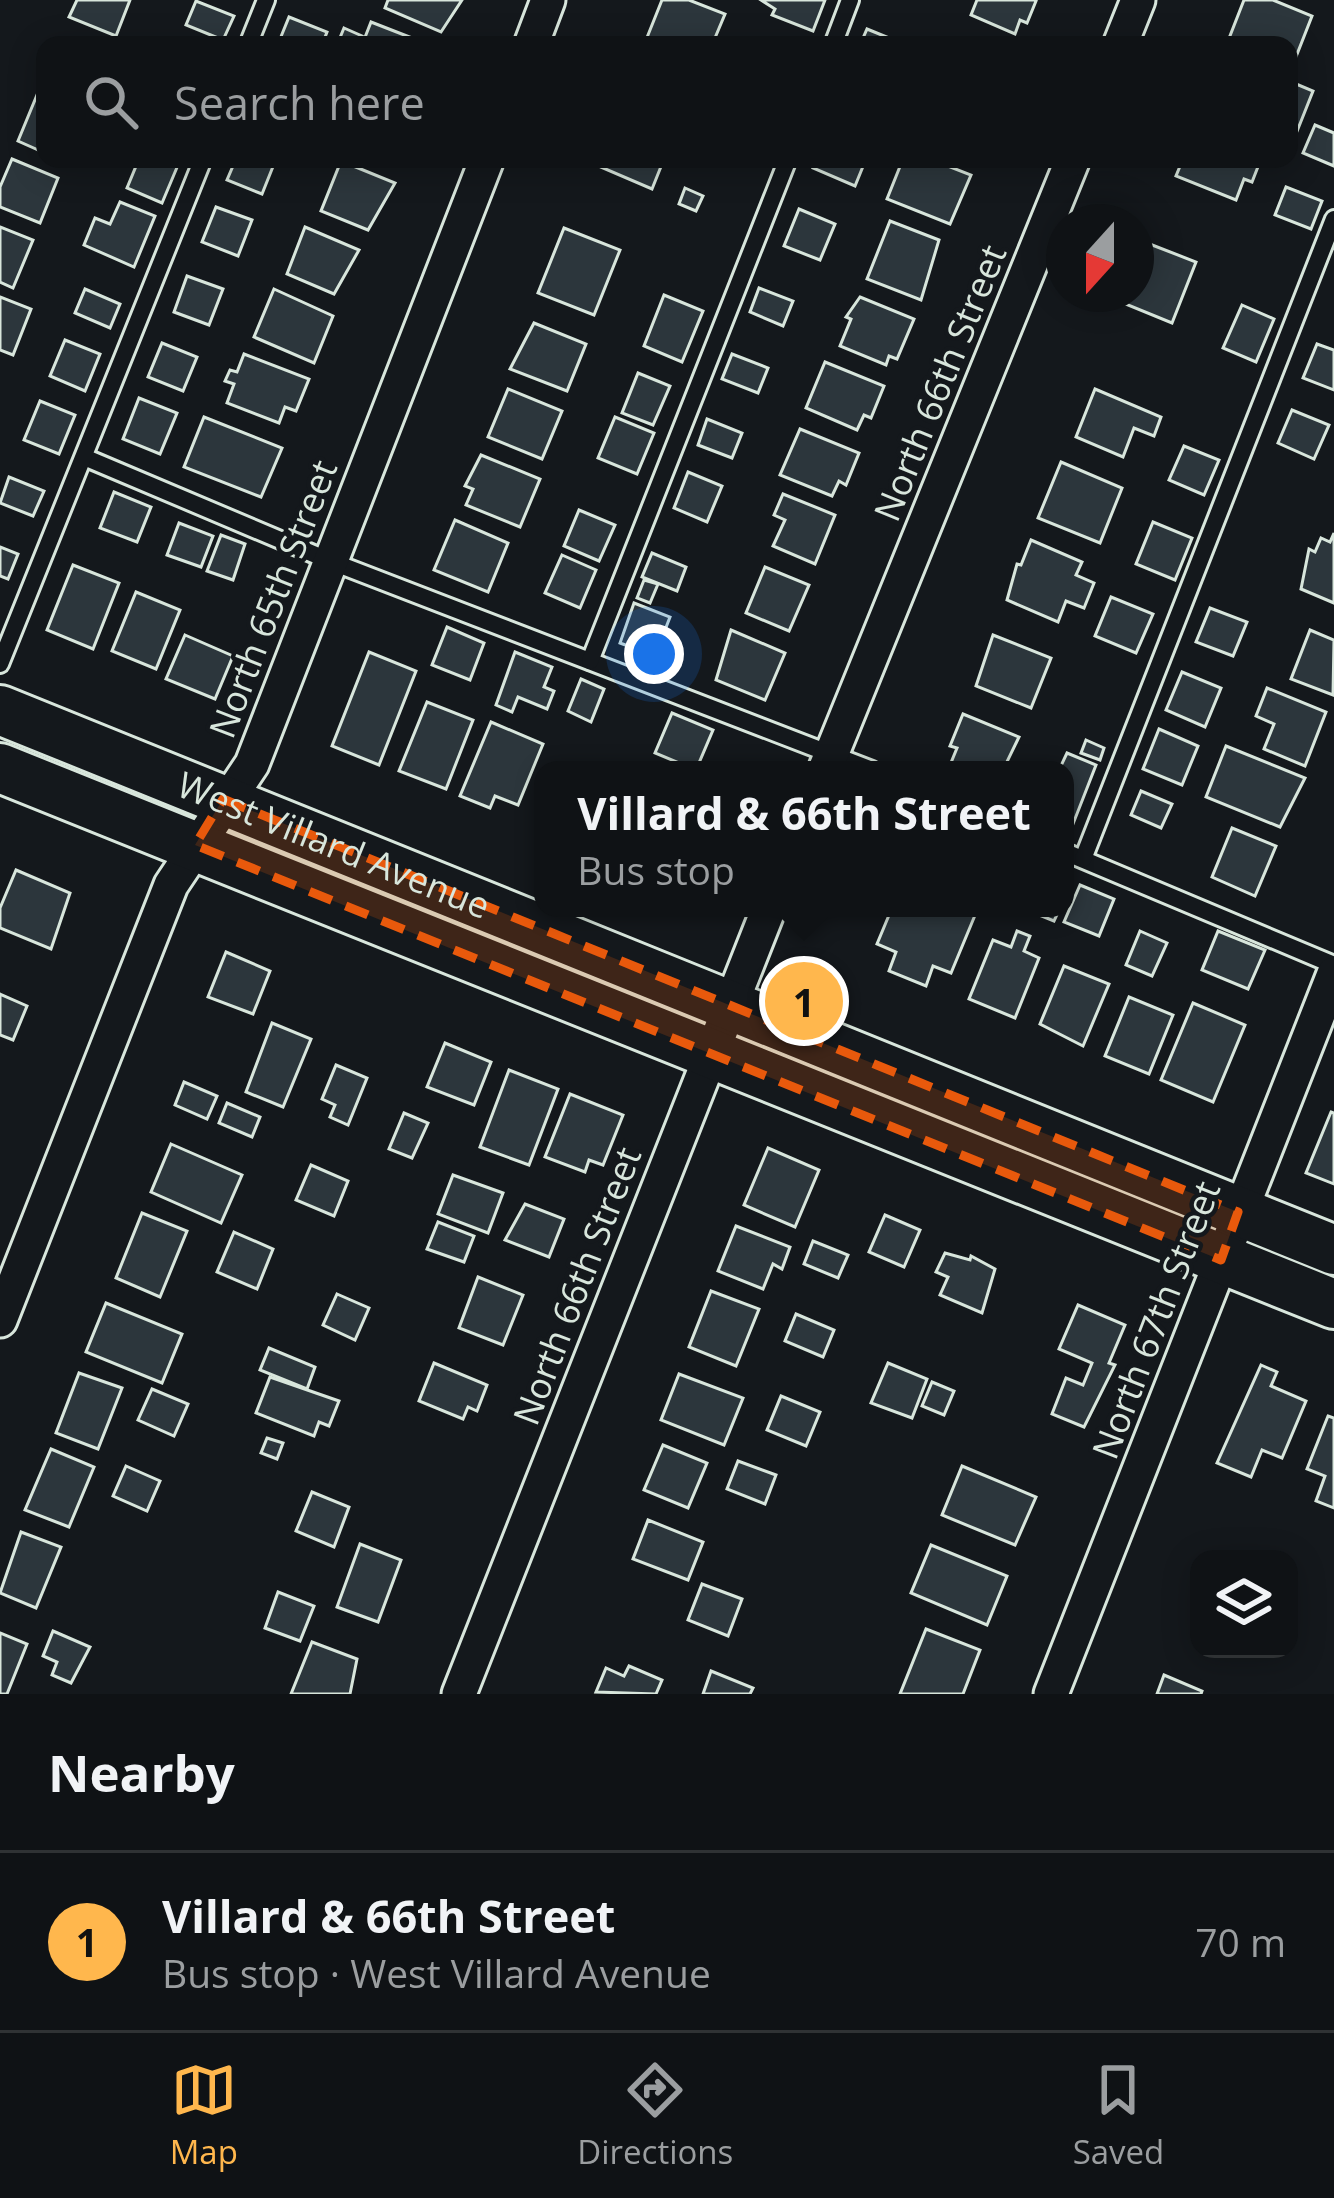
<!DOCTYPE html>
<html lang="en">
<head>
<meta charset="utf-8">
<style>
	body { margin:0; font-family:"Open Sans",sans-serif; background:#181b1e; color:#f1f3f6 }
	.controls { position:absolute; right:36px; bottom:36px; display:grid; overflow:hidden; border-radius:24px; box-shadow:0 6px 30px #0003 }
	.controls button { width:108px; height:108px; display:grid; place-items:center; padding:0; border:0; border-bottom:3px solid #2f3234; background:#0f1215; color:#f1f3f6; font:60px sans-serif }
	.compass { position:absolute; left:1046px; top:204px; width:108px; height:108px; border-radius:50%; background:#0f1215; box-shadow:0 6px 30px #0003; rotate:201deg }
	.you { position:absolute; left:654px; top:654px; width:42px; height:42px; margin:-30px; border:9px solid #fff; border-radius:50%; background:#1a73e8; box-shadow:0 0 0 18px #1a73e833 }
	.badge { display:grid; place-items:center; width:78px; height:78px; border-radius:50%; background:#ffb74d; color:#111; font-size:39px; font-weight:700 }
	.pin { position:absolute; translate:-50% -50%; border:6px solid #fff; box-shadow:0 3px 12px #0006 }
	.popup { position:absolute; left:534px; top:761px; width:540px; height:156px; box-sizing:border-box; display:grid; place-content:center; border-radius:24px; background:#0f1215; filter:drop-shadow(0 3px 9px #0005); font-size:39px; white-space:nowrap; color:#9b9ea0 }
	.popup b { font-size:45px; color:#f1f3f6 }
	.popup::after { content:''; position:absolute; left:50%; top:100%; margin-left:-24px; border:24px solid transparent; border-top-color:#0f1215 }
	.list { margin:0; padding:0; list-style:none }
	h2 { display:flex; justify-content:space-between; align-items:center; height:156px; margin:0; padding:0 48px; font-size:51px }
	h2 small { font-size:39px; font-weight:400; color:#9b9ea0 }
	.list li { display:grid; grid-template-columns:78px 1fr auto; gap:36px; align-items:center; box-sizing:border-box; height:180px; padding:0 48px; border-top:3px solid #2f3234 }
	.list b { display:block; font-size:45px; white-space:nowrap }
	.list p { margin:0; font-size:39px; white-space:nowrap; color:#9b9ea0 }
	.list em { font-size:39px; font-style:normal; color:#9b9ea0 }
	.icon { flex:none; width:66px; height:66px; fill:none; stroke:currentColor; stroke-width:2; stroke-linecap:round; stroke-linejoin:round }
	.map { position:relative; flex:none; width:1334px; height:1694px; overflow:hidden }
	.search { position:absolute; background:#0f1215; box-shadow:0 6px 30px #0003; left:36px; right:36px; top:36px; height:132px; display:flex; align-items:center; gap:30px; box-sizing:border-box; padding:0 42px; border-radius:24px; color:#9b9ea0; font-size:45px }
	.sheet { height:336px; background:#0f1215 }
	nav { display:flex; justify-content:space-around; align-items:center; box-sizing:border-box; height:168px; border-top:3px solid #2f3234; background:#0f1215; font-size:33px; color:#9b9ea0 }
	nav a { display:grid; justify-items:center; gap:6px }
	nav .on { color:#ffb74d }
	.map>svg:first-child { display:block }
	.building { fill:#2c363c; stroke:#d8e6dc; stroke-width:3 }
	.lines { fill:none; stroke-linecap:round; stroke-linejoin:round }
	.lane-casing { stroke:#d8e6dc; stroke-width:22 }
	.street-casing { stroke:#d8e6dc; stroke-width:39 }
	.secondary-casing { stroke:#d8e6dc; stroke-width:54 }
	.lane { stroke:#14181c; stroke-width:16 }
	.street { stroke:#14181c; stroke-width:33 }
	.secondary { stroke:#14181c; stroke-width:48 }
	.marked { fill:#e8590c; fill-opacity:0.2; stroke:#e8590c; stroke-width:9; stroke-dasharray:24 15; stroke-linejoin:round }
	.labels { text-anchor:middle; stroke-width:9; stroke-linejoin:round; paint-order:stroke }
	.street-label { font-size:36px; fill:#d8e6dc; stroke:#14181c }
</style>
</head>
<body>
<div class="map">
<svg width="1334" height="1694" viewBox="0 0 1334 1694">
	<rect width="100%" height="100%" fill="#14181c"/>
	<g class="building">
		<path d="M 77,0 L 130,0 L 116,36 L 69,17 Z"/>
		<path d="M 388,0 L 462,0 L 441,32 L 385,8 Z"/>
		<path d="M 662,0 L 689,0 L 725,14 L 712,45 L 660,45 L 646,40 Z"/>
		<path d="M 761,0 L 825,0 L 813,31 L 772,15 L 775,9 Z"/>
		<path d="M 977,0 L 1034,0 L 1036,1 L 1027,23 L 1020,20 L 1015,34 L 971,15 Z"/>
		<path d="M 1244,0 L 1273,0 L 1312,16 L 1292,67 L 1289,45 L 1228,41 Z"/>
		<path d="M 196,1 L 234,16 L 223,40 L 186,25 Z"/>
		<path d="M 289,17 L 327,32 L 322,45 L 278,44 Z"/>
		<path d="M 371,22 L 430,45 L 362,45 Z"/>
		<path d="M 344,28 L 362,36 L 358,45 L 337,45 Z"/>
		<path d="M 867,29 L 904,44 L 903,45 L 860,45 Z"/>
		<path d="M 1289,81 L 1313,91 L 1292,144 L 1289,143 Z"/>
		<path d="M 37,95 L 45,98 L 45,153 L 18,141 Z"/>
		<path d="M 1315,125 L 1334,133 L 1334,166 L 1303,153 Z"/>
		<path d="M 12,159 L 58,178 L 40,223 L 0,207 L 0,187 Z"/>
		<path d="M 139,159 L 178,165 L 162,203 L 127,188 Z"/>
		<path d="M 236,159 L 276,159 L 262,194 L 227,180 Z"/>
		<path d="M 599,159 L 664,159 L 652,189 L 596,165 Z"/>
		<path d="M 817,159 L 866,159 L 855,186 L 813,168 Z"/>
		<path d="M 903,159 L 930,159 L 971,175 L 950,224 L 887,199 Z"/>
		<path d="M 1183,159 L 1261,159 L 1252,182 L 1244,179 L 1236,200 L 1176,176 Z"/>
		<path d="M 341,161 L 395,183 L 368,230 L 321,211 Z"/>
		<path d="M 1286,187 L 1322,201 L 1311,229 L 1275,215 Z"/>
		<path d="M 685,188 L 703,196 L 696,211 L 679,204 Z"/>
		<path d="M 120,202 L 155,216 L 134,267 L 84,245 L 95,218 L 110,224 Z"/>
		<path d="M 216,207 L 252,220 L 238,256 L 202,242 Z"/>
		<path d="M 799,209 L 835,224 L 820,260 L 784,246 Z"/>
		<path d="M 890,221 L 939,240 L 921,300 L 867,279 Z"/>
		<path d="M 0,227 L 33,240 L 13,288 L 0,282 Z"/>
		<path d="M 305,227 L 359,250 L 334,294 L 287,274 Z"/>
		<path d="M 564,228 L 620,250 L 594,315 L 538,293 Z"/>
		<path d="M 1147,243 L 1196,262 L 1172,323 L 1123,303 L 1127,294 L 1136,294 L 1136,271 Z"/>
		<path d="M 187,276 L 223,289 L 209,325 L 174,312 Z"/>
		<path d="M 759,288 L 793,301 L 783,326 L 750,312 Z"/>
		<path d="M 85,289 L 120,304 L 110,328 L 75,313 Z"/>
		<path d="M 274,289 L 333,316 L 314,363 L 254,337 Z"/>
		<path d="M 664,295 L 703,311 L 682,362 L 644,346 Z"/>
		<path d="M 0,297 L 31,309 L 13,355 L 0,350 Z"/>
		<path d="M 860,297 L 914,319 L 897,359 L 889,356 L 886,365 L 840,346 L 851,319 L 846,317 Z"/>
		<path d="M 1242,305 L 1274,319 L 1256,362 L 1223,348 Z"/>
		<path d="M 534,323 L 586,344 L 567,391 L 510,369 Z"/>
		<path d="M 65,340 L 100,354 L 85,391 L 50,376 Z"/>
		<path d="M 162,343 L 197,357 L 183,391 L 148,377 Z"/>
		<path d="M 1317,344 L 1334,350 L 1334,390 L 1303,378 Z"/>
		<path d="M 244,354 L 309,379 L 296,411 L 285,407 L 279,423 L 227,403 L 234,384 L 225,381 L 230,370 L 237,372 Z"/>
		<path d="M 732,354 L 768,368 L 758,393 L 722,379 Z"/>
		<path d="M 825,362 L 884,386 L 871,418 L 864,415 L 857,430 L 806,408 Z"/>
		<path d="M 638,373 L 670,386 L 653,425 L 622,413 Z"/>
		<path d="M 508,389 L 562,411 L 542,459 L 488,437 Z"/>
		<path d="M 1095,389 L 1161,417 L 1154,436 L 1134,428 L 1123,457 L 1076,437 Z"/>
		<path d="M 139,398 L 177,413 L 160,454 L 123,439 Z"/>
		<path d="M 40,401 L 75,415 L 59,454 L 24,440 Z"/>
		<path d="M 1292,410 L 1329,425 L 1314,459 L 1278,443 Z"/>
		<path d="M 204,417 L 282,448 L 261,497 L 184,467 Z"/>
		<path d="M 615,417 L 654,433 L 637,474 L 598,458 Z"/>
		<path d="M 707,419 L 742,433 L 732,458 L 698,445 Z"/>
		<path d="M 800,429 L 859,453 L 846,485 L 839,481 L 832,496 L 780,475 Z"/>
		<path d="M 1184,446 L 1219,460 L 1204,495 L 1169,480 Z"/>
		<path d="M 481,455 L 540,479 L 520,527 L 466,505 L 473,489 L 465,486 Z"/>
		<path d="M 1061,462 L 1122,488 L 1100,543 L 1038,518 Z"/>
		<path d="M 688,472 L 722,486 L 707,522 L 674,508 Z"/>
		<path d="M 9,477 L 44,491 L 33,516 L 0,503 Z"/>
		<path d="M 114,492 L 151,507 L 137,542 L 100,528 Z"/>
		<path d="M 783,494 L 835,515 L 815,564 L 773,546 L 785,520 L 774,515 Z"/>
		<path d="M 579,510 L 615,525 L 599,561 L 564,546 Z"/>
		<path d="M 455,520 L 508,543 L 488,592 L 434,570 Z"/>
		<path d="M 1153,522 L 1192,538 L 1175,580 L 1136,564 Z"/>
		<path d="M 179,523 L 213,536 L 201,567 L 167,555 Z"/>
		<path d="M 1334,533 L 1334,603 L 1301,589 L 1309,549 L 1315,552 L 1321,538 L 1330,542 Z"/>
		<path d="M 221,535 L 245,544 L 233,580 L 207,571 Z"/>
		<path d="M 1031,540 L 1082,562 L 1076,575 L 1094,583 L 1084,608 L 1066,601 L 1058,622 L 1007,600 L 1017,564 L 1021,565 Z"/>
		<path d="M 0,547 L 18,554 L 8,579 L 0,576 Z"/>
		<path d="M 652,553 L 686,567 L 677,591 L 642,577 Z"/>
		<path d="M 562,555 L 596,570 L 580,608 L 545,593 Z"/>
		<path d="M 73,565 L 119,583 L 93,649 L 47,630 Z"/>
		<path d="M 765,567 L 809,585 L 789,631 L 746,613 Z"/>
		<path d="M 644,580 L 658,584 L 650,603 L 637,598 Z"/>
		<path d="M 136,592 L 180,610 L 156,669 L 112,651 Z"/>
		<path d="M 1111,597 L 1153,614 L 1136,653 L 1095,636 Z"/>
		<path d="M 634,603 L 670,617 L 655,656 L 620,643 Z"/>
		<path d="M 1210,608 L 1247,622 L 1233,656 L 1196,642 Z"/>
		<path d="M 447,627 L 484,643 L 470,680 L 432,665 Z"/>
		<path d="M 731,630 L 785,653 L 765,700 L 716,680 Z"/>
		<path d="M 1310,630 L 1334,640 L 1333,695 L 1291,679 Z"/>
		<path d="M 185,635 L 233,656 L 215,699 L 166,679 Z"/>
		<path d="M 993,635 L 1051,658 L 1031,708 L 976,686 Z"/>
		<path d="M 369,652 L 416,671 L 379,765 L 332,746 Z"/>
		<path d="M 515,652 L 552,667 L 544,687 L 554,691 L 547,709 L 518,697 L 512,712 L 496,705 Z"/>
		<path d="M 1182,672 L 1221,688 L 1205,727 L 1166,710 Z"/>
		<path d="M 581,679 L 604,689 L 591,722 L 568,711 Z"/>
		<path d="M 1267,688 L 1326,712 L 1305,766 L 1264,749 L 1274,724 L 1256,716 Z"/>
		<path d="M 427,702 L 473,720 L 446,789 L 399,771 Z"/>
		<path d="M 672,713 L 713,730 L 696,770 L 655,753 Z"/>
		<path d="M 963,714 L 1019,737 L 1003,770 L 948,770 L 957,748 L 950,746 Z"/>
		<path d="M 491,722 L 543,744 L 518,805 L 495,796 L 490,808 L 460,796 Z"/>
		<path d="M 1159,729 L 1198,746 L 1182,785 L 1143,769 Z"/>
		<path d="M 1086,740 L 1104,748 L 1100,760 L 1081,753 Z"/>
		<path d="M 1226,746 L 1305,778 L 1280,827 L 1206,797 Z"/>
		<path d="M 1067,753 L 1096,765 L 1073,824 L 1065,820 L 1065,770 L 1059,770 Z"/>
		<path d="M 1141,791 L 1172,804 L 1161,828 L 1131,815 Z"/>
		<path d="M 1232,828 L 1276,846 L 1255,896 L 1212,877 Z"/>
		<path d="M 16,870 L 70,893 L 51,949 L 0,928 L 0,908 Z"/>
		<path d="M 1080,885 L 1114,899 L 1099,936 L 1064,922 Z"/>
		<path d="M 892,908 L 978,908 L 951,973 L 933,966 L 926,986 L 889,971 L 896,952 L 877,944 Z"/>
		<path d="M 1022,908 L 1060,908 L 1054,921 Z"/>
		<path d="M 1017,931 L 1030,936 L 1024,951 L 1039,958 L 1015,1018 L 969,999 L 993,940 L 1011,947 Z"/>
		<path d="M 1140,931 L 1167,943 L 1152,976 L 1126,965 Z"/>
		<path d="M 1218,931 L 1265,950 L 1248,989 L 1202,970 Z"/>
		<path d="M 226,952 L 270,971 L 253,1014 L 208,997 Z"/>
		<path d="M 1064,966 L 1109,984 L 1083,1046 L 1040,1024 Z"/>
		<path d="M 0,994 L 27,1006 L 13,1040 L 0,1035 Z"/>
		<path d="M 1129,997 L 1173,1015 L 1149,1074 L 1105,1056 Z"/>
		<path d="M 1193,1003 L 1245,1025 L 1213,1102 L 1161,1080 Z"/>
		<path d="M 272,1023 L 311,1039 L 283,1107 L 246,1092 Z"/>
		<path d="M 445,1043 L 491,1062 L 474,1105 L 427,1087 Z"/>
		<path d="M 336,1065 L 367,1078 L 348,1125 L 330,1117 L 335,1105 L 322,1099 Z"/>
		<path d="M 509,1070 L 558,1089 L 529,1165 L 480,1147 Z"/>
		<path d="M 184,1082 L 217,1096 L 207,1119 L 175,1105 Z"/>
		<path d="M 570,1094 L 623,1115 L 603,1165 L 589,1160 L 585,1172 L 545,1157 Z"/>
		<path d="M 227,1103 L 260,1117 L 252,1137 L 219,1123 Z"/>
		<path d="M 1331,1112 L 1334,1113 L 1334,1184 L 1306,1173 Z"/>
		<path d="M 404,1113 L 428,1123 L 412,1158 L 389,1149 Z"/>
		<path d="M 171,1144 L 242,1175 L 221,1223 L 151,1192 Z"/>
		<path d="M 768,1148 L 819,1170 L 795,1227 L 744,1205 Z"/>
		<path d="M 311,1165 L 348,1181 L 334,1216 L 296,1200 Z"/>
		<path d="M 453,1175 L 503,1193 L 488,1233 L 438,1214 Z"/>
		<path d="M 525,1204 L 564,1219 L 549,1257 L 505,1240 Z"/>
		<path d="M 142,1213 L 187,1231 L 160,1297 L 116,1278 Z"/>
		<path d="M 885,1215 L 920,1230 L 904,1267 L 869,1252 Z"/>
		<path d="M 438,1222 L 474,1236 L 464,1262 L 427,1249 Z"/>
		<path d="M 736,1226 L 790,1247 L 782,1269 L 773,1264 L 763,1289 L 718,1271 Z"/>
		<path d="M 234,1232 L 273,1249 L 257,1289 L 217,1272 Z"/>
		<path d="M 813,1241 L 848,1255 L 838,1278 L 804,1264 Z"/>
		<path d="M 945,1253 L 970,1260 L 971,1256 L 995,1269 L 982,1313 L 940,1295 L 948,1277 L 936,1272 Z"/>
		<path d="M 478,1277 L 523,1295 L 503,1345 L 459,1328 Z"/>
		<path d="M 711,1291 L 759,1309 L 736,1366 L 689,1347 Z"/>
		<path d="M 337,1294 L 369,1308 L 355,1340 L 323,1325 Z"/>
		<path d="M 106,1303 L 182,1334 L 162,1383 L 86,1352 Z"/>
		<path d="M 1078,1305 L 1125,1325 L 1109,1363 L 1115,1365 L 1084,1427 L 1052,1414 L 1066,1378 L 1083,1385 L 1092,1363 L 1059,1349 Z"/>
		<path d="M 796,1314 L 834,1330 L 823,1357 L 785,1341 Z"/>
		<path d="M 269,1348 L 315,1367 L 307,1389 L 260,1370 Z"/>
		<path d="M 434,1363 L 487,1385 L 477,1411 L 468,1407 L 463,1419 L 419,1401 Z"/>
		<path d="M 888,1363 L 927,1379 L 912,1418 L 871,1403 Z"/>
		<path d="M 1261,1365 L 1277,1372 L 1271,1386 L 1306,1401 L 1282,1458 L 1262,1450 L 1251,1477 L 1217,1463 Z"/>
		<path d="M 79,1373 L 122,1388 L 98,1449 L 56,1433 Z"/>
		<path d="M 679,1374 L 743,1398 L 724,1445 L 661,1420 Z"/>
		<path d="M 270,1377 L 339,1401 L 329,1426 L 319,1422 L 314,1436 L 256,1413 Z"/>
		<path d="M 932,1382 L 954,1391 L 944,1415 L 922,1406 Z"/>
		<path d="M 152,1389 L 188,1404 L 174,1436 L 138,1420 Z"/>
		<path d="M 781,1396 L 820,1412 L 806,1446 L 767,1430 Z"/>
		<path d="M 1328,1416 L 1334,1418 L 1334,1508 L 1316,1501 L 1325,1476 L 1307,1469 Z"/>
		<path d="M 267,1438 L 283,1443 L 277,1459 L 261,1453 Z"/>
		<path d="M 663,1445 L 707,1463 L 688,1508 L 644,1490 Z"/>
		<path d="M 51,1449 L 94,1467 L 69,1527 L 25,1510 Z"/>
		<path d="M 738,1461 L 776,1475 L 765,1504 L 727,1489 Z"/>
		<path d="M 126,1466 L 160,1481 L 147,1511 L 113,1496 Z"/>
		<path d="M 962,1466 L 1036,1497 L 1015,1545 L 942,1515 Z"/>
		<path d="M 312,1492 L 349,1507 L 334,1547 L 296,1531 Z"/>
		<path d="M 648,1520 L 703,1542 L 688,1580 L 633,1559 Z"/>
		<path d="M 21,1532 L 61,1547 L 36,1608 L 0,1593 Z"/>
		<path d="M 360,1544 L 401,1560 L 378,1622 L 337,1607 Z"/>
		<path d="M 931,1545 L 1007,1576 L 987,1625 L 911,1593 Z"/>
		<path d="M 702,1584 L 742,1599 L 728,1636 L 688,1620 Z"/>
		<path d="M 278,1592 L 314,1606 L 300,1641 L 265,1628 Z"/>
		<path d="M 926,1629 L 980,1650 L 963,1694 L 900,1694 Z"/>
		<path d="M 53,1631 L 90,1647 L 71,1683 L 52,1675 L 57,1662 L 43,1656 Z"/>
		<path d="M 0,1633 L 27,1644 L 7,1694 L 0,1694 Z"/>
		<path d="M 312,1642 L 357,1659 L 350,1694 L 291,1694 Z"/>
		<path d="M 629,1666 L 662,1680 L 656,1694 L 596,1692 L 606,1668 L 624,1676 Z"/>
		<path d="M 711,1671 L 753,1688 L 750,1694 L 703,1694 Z"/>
		<path d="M 1164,1675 L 1202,1691 L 1201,1694 L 1157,1694 Z"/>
	</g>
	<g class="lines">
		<defs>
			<g id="lane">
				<path d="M 248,45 L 266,0"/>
				<path d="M 833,45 L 850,0"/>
				<path d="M 84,457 L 330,561 L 872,770"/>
				<path d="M 590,661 L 788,159"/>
				<path d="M 0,664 L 203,159"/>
				<path d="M 1065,852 L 1334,965"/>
				<path d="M 1083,859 L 1334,219"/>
			</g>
			<g id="street">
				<path d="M 531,45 L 548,0"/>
				<path d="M 1120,45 L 1138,0"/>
				<path d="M 825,770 L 1073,159"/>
				<path d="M 0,1320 L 171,885 L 252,764 L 487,159"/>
				<path d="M 459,1694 L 769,908"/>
				<path d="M 1051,1694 L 1334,974"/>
			</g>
			<g id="secondary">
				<path id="s1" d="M 0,710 L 1334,1250"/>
				<path d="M 0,768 L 1334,1304"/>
			</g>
		</defs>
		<use href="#lane" class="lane-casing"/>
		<use href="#street" class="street-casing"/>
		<use href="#secondary" class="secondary-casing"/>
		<use href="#lane" class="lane"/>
		<use href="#street" class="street"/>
		<use href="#secondary" class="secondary"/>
	</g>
	<path class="marked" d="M 223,799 L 1238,1212 L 1221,1260 L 195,845 Z"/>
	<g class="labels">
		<g class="street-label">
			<text transform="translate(940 383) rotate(-68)" y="13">North 66th Street</text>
			<text transform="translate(273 599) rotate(-69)" y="13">North 65th Street</text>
			<text dy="13" stroke="none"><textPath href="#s1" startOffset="360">West Villard Avenue</textPath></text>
			<text transform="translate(577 1286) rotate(-69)" y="13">North 66th Street</text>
			<text transform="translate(1156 1320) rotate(-69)" y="13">North 67th Street</text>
		</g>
	</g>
</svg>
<div class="controls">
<button><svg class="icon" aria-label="layers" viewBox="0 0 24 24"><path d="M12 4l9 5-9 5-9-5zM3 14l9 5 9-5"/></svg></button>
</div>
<svg class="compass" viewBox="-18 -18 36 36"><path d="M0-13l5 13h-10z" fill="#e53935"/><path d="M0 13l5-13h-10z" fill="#9b9ea0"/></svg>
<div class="you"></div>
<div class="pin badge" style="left:804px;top:1001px">1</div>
<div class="popup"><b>Villard &amp; 66th Street</b>Bus stop</div>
<div class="search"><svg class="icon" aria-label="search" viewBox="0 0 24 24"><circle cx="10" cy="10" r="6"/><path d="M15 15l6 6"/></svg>Search here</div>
</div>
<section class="sheet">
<h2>Nearby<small></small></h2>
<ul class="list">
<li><span class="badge">1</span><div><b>Villard &amp; 66th Street</b><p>Bus stop · West Villard Avenue</p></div><em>70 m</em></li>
</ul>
</section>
<nav>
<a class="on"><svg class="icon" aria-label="map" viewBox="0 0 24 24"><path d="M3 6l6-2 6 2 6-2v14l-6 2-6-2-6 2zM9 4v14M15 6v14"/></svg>Map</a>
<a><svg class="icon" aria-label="directions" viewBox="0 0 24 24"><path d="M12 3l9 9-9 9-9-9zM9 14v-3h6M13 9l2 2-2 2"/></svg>Directions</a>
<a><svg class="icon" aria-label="saved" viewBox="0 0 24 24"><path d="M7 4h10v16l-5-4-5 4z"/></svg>Saved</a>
</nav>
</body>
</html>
